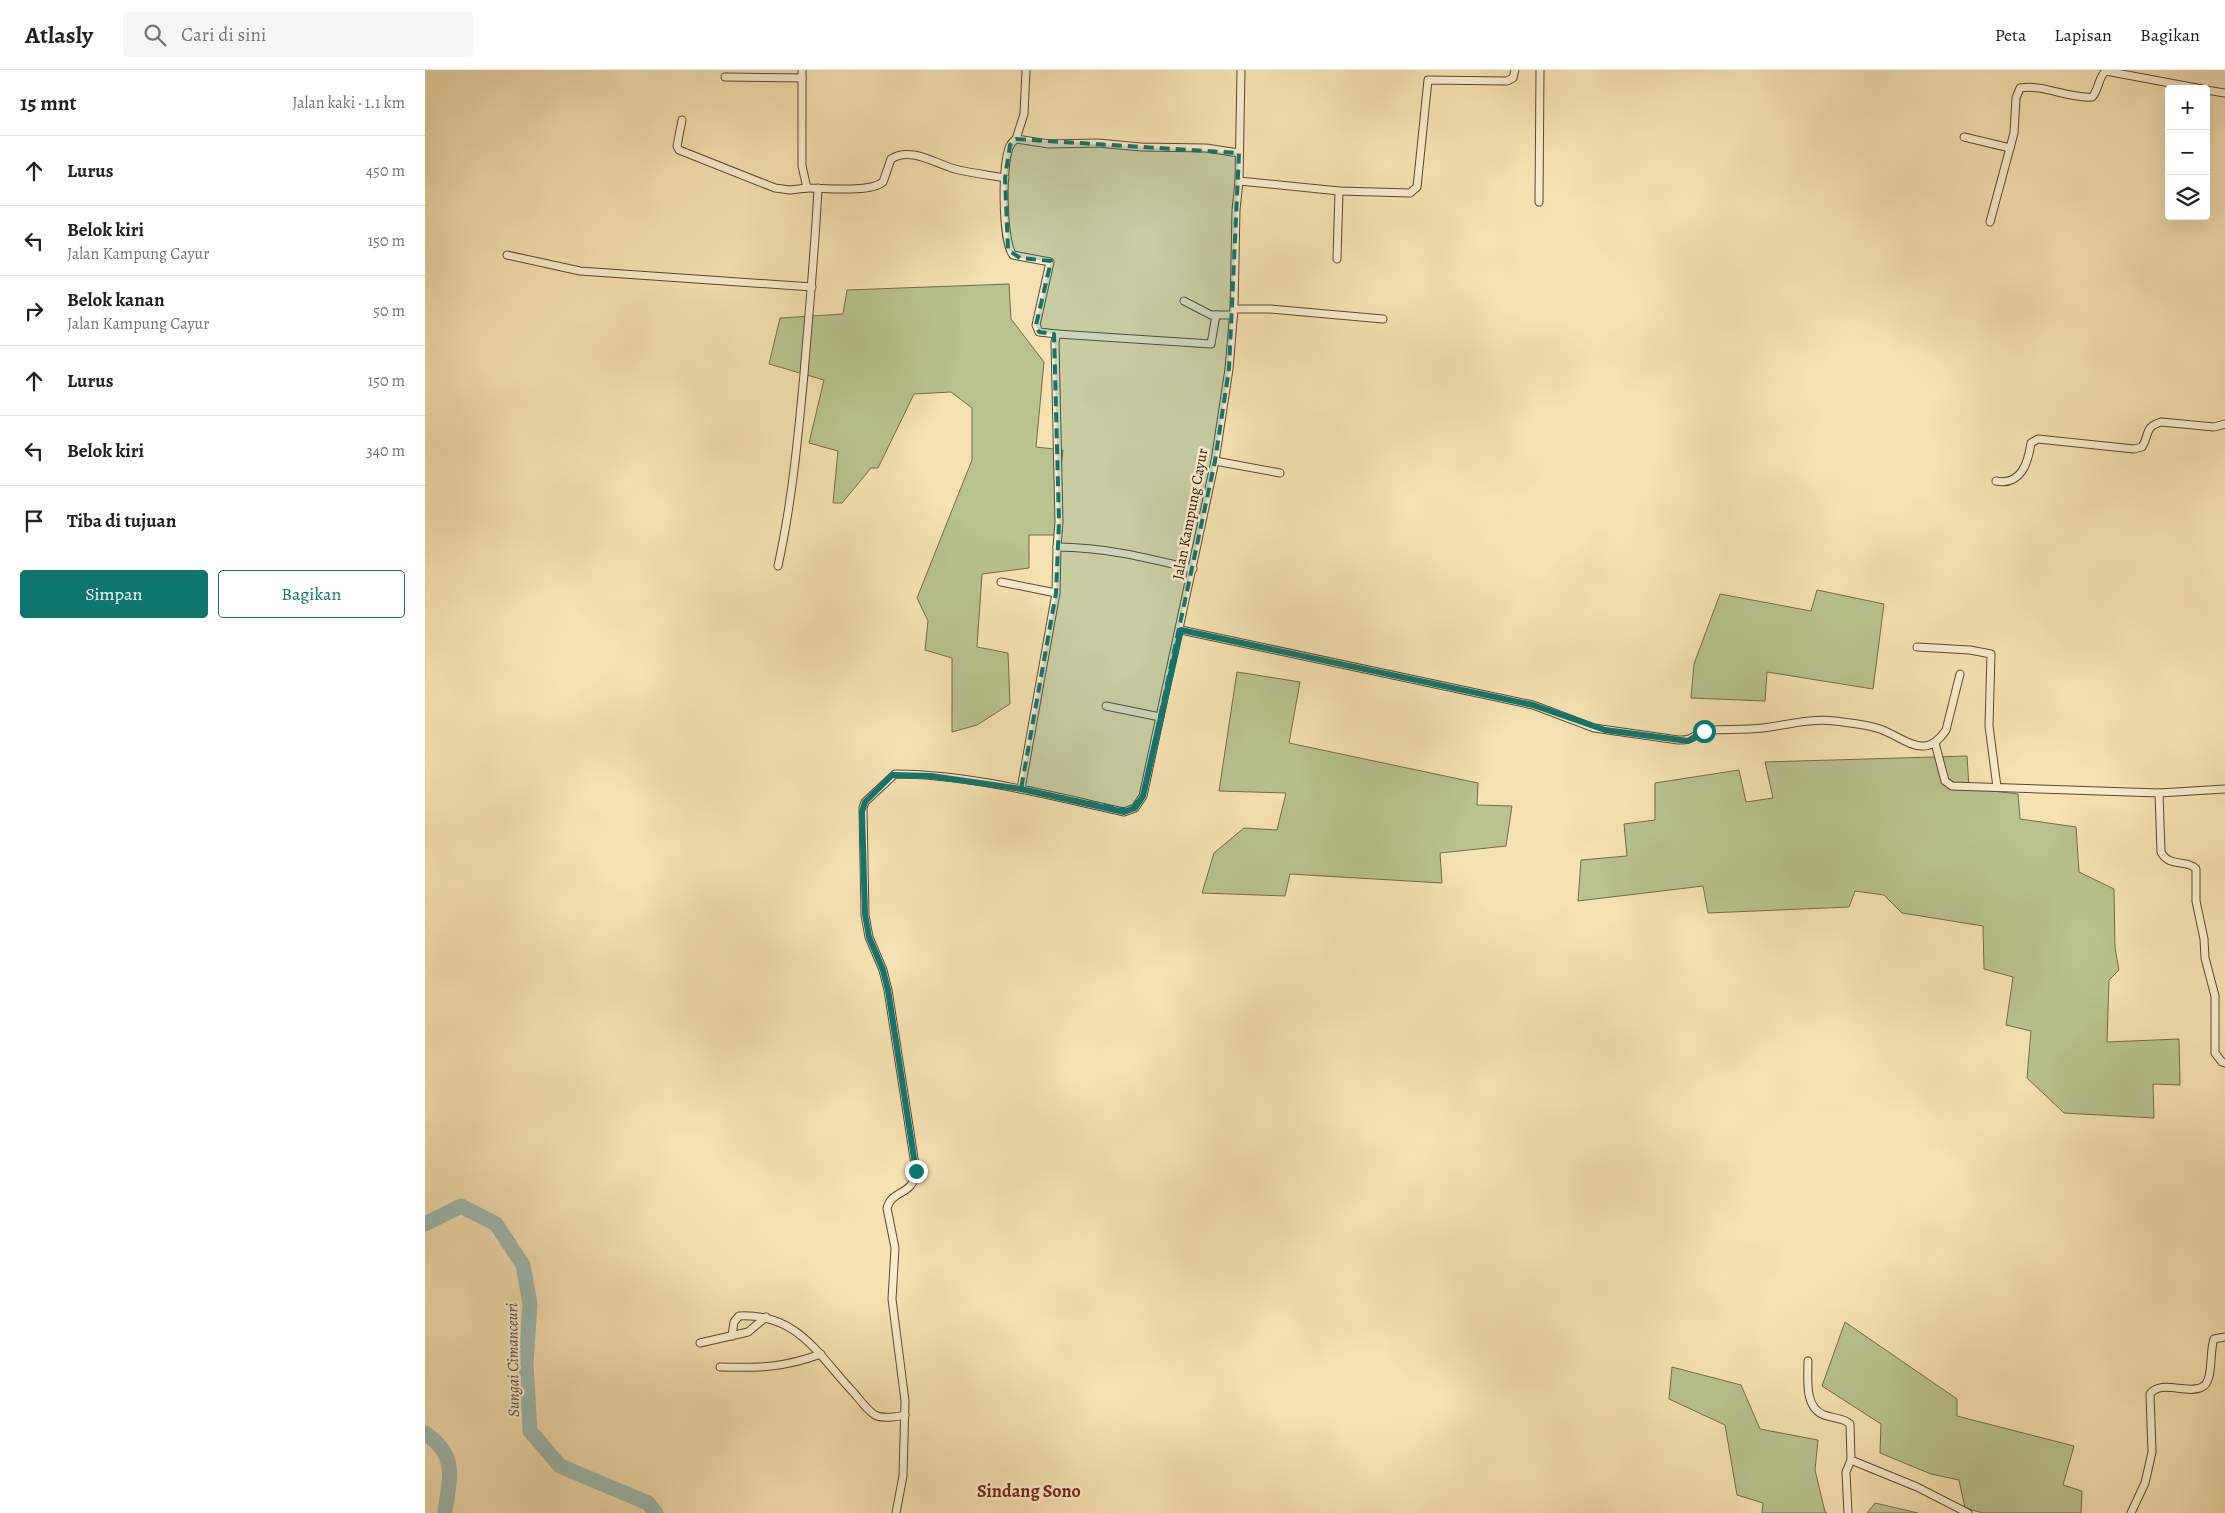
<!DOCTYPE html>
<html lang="id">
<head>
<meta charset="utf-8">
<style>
	body { margin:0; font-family:Alegreya,serif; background:#f6f6f6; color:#202124 }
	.controls { position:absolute; right:15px; top:15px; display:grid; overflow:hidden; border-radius:5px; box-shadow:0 5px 20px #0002 }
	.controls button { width:45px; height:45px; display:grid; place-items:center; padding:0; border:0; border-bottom:1px solid #e0e0e0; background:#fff; color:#202124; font:25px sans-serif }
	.stop { position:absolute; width:15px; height:15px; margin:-11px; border:4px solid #0f766e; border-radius:50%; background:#fff }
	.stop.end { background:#0f766e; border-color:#fff; box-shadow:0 1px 5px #0008 }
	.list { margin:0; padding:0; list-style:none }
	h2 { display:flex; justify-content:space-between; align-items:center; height:65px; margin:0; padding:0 20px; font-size:21px }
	h2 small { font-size:16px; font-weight:400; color:#757577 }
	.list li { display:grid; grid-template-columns:32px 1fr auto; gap:15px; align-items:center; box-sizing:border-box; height:70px; padding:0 20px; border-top:1px solid #e0e0e0 }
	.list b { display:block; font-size:19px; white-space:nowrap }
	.list p { margin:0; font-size:16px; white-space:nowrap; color:#757577 }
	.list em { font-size:16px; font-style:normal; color:#757577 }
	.actions { display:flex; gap:10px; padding:15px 20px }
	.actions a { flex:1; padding:11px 0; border:1px solid #0f766e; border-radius:5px; text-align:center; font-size:18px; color:#0f766e }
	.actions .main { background:#0f766e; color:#fff }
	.icon { flex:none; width:28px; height:28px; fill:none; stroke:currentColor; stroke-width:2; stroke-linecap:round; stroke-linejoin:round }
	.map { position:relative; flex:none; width:1800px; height:1443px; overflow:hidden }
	header { display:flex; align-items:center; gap:30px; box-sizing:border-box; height:70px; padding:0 25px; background:#fff; border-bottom:1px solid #e0e0e0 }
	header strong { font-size:24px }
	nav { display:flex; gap:28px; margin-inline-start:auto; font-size:18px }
	.search { width:350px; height:45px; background:#f6f6f6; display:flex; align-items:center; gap:12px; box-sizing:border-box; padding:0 18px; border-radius:5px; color:#757577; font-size:19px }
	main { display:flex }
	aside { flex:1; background:#fff }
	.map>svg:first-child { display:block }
	.green { fill:#b8c38f; stroke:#766a49 }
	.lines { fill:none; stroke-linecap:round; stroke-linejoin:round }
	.river { stroke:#9dbcb3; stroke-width:15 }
	.minor-casing { stroke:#64462e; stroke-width:9 }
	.minor { stroke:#f8eccc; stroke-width:7 }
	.route { stroke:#0f766e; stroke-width:6 }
	.marked { fill:#0f766e; fill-opacity:0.2; stroke:#0f766e; stroke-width:4; stroke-dasharray:10 6; stroke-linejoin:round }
	.labels { text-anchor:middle; stroke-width:5; stroke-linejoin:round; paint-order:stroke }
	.street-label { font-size:15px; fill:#331203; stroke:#f8eccc }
	.water-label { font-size:16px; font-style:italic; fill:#584e41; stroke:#f8eccc }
	.quarter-label { font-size:18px; font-weight:bold; fill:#7a1f14; stroke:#f8eccc }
</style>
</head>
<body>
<header>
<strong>Atlasly</strong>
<div class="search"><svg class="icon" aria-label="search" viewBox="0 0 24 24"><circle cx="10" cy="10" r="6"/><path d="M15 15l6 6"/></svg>Cari di sini</div>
<nav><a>Peta</a><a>Lapisan</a><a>Bagikan</a></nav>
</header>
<main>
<aside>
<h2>15 mnt<small>Jalan kaki · 1.1 km</small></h2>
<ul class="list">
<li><svg class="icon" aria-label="ahead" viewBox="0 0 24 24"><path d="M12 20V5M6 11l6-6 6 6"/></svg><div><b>Lurus</b></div><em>450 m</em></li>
<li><svg class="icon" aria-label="left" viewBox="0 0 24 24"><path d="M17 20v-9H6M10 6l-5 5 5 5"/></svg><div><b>Belok kiri</b><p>Jalan Kampung Cayur</p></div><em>150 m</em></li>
<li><svg class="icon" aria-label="right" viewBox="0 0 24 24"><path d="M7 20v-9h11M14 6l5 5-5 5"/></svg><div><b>Belok kanan</b><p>Jalan Kampung Cayur</p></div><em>50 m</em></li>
<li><svg class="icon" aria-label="ahead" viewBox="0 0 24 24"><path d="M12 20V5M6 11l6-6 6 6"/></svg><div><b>Lurus</b></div><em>150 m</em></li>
<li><svg class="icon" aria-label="left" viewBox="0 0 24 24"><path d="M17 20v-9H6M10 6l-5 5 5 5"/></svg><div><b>Belok kiri</b></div><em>340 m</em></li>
<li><svg class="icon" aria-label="arrive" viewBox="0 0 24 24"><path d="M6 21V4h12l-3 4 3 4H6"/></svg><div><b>Tiba di tujuan</b></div></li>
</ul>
<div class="actions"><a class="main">Simpan</a><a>Bagikan</a></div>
</aside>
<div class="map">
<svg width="1800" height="1443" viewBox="0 0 1800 1443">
	<rect width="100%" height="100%" fill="#f5e1b1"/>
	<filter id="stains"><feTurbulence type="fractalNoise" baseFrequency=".004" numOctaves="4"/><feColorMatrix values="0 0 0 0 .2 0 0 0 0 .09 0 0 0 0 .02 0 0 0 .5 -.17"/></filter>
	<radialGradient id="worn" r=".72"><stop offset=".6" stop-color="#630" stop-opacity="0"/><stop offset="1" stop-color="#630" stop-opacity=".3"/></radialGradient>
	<g class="green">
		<path d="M 584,214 L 586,249 L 619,292 L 611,377 L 638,380 L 631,440 L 632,465 L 604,465 L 604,498 L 557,504 L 552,577 L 583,583 L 585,634 L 552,655 L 527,662 L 527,588 L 500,580 L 503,551 L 492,528 L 547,390 L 547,338 L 526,322 L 489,324 L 453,398 L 446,398 L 417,433 L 408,433 L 413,381 L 384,373 L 399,310 L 344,294 L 355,248 L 418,244 L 422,220 Z"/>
		<path d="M 1392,520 L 1459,534 L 1448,619 L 1342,602 L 1340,631 L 1266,628 L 1269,594 L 1295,524 L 1386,541 Z"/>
		<path d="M 812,602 L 875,612 L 864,673 L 1053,713 L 1052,735 L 1087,736 L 1081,776 L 1015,783 L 1017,813 L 865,804 L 860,826 L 777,823 L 789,783 L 819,758 L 852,760 L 861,723 L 794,721 Z"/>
		<path d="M 1542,686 L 1544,718 L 1593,724 L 1595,749 L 1651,757 L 1654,802 L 1689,819 L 1690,878 L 1694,900 L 1684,910 L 1682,972 L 1754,969 L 1755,1015 L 1728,1014 L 1729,1048 L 1639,1043 L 1602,1008 L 1606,961 L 1581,955 L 1588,907 L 1559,899 L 1558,856 L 1477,843 L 1459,825 L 1430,821 L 1424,837 L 1283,843 L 1278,816 L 1153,831 L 1156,790 L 1202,786 L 1199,754 L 1230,750 L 1230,713 L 1314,700 L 1321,732 L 1348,728 L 1340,692 Z"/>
		<path d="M 1420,1252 L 1532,1329 L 1532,1346 L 1649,1376 L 1638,1415 L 1657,1421 L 1656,1443 L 1558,1443 L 1540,1438 L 1534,1410 L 1506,1404 L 1455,1383 L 1456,1354 L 1397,1316 Z"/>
		<path d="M 1247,1297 L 1316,1315 L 1335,1359 L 1393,1370 L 1390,1400 L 1400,1442 L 1402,1443 L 1337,1443 L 1338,1433 L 1312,1425 L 1300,1355 L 1244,1329 Z"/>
		<path d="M 1450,1433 L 1493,1443 L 1442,1443 Z"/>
	</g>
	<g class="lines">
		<g class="river">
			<path d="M 0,1154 L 36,1136 L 71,1154 L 98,1195 L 105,1234 L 101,1294 L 105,1361 L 135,1396 L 223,1433 L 231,1443"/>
			<path d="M 0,1363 C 34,1387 24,1407 20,1443"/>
		</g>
		<defs>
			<g id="minor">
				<path d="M 377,0 L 377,96 L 382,118 C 400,118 445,123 458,112 L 466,89 C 485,76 511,94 530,99 C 546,103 563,105 580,108"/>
				<path d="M 601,0 L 599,44 L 591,69 L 624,74 L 673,73 L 716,77 L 781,78 L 814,83"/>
				<path d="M 300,7 L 377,8"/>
				<path d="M 1781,20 L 1800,23"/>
				<path d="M 257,50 L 252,76 L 254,80 L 350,118 L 365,120 L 382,118"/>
				<path d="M 1539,67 L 1585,78"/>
				<path d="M 591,69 C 589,71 587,72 586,74 C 576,88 577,172 588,185 L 625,192 L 611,255 L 614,262 L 632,264 L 630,272 L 634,452 L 632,477"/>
				<path d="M 814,111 L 914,121 L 985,123 L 992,117 L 1003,10 L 1082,11 L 1088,8 L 1090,0"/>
				<path d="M 1114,132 L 1115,0"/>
				<path d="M 1565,152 L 1589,63 L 1591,28 L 1595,18 C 1620,14 1642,29 1667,27 C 1674,20 1673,7 1681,1 L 1777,19"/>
				<path d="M 82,185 L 155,201 L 387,217"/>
				<path d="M 912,189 L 914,121"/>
				<path d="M 759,231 L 786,245 L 808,245"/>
				<path d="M 809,239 L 845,239 L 958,249"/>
				<path d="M 632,264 L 786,274 L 791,245"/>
				<path d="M 790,391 L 855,403"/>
				<path d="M 1571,411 C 1596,416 1603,393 1606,373 L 1613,369 L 1709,379 L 1717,377 C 1725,364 1719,357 1736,352 L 1789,357 L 1800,354"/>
				<path d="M 353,496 C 367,432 373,368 379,304 C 384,242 390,180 393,118"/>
				<path d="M 576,512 L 631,523 L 632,477 C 679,477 723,488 768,499"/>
				<path d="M 756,560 L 1108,635 L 1169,658 L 1253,670 C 1271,671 1271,661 1285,660 C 1302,659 1320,660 1338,658 C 1362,655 1385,648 1410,651 C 1425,653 1441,654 1455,659 C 1480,668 1500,692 1521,660 L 1535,604"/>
				<path d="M 1492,577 L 1545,580 L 1566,584 L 1564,656 L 1572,717"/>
				<path d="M 681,636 L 735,647"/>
				<path d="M 1510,673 L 1520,711 L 1527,716 L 1734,723 L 1800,719"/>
				<path d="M 596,719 L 631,523"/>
				<path d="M 1734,723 L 1736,782 C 1744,798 1762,789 1771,799 L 1771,831 L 1779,869 L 1780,888 L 1790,926 L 1790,983 L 1797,992 L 1800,993"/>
				<path d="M 307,1266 L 309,1252 L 314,1246 C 373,1243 393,1285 429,1323 C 435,1330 442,1340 450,1345 C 457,1349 472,1347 480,1345"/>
				<path d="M 275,1273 L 323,1262 L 341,1247"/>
				<path d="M 1383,1291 C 1383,1309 1379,1337 1399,1345 C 1409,1349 1417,1347 1425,1354 L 1426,1390 L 1492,1417 L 1543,1443"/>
				<path d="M 295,1297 C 335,1298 357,1298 396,1284"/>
				<path d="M 471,1443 L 478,1406 L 480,1331 L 467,1229 L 470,1178 L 462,1138 C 468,1118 488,1127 491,1101 L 463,920 L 458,900 L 444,867 L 440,845 L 438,738 L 440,732 L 470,704 C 544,704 627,726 699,742 L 710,738 L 718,726 L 790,391 L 804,299 L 809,239 L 811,140 L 814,111 L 816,0"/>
				<path d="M 1423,1443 L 1421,1402 L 1426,1390"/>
				<path d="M 1706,1443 L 1720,1413 L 1727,1382 L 1725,1324 C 1736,1309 1762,1325 1777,1317 C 1789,1312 1784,1281 1789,1269 L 1800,1267"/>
			</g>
		</defs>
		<use href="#minor" class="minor-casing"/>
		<use href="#minor" class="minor"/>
	</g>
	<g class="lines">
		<path class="route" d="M 491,1101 L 463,920 L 458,900 L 444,867 L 440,844 L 437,742 L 440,732 L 467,705 L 506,706 L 596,719 L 699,742 L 710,738 L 718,726 L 756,560 L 1108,635 L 1180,660 L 1263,671 L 1279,661"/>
	</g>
	<path class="marked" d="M 591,69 L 814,83 L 804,299 L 790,391 L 718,726 L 704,741 L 596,719 L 631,523 L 634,452 L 629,264 L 614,262 L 611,255 L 626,191 L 595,188 L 583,180 L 580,108 L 585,75 Z"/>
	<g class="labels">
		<g class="street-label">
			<text transform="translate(765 444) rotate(-79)" y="5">Jalan Kampung Cayur</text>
		</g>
		<g class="water-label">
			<text transform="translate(87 1290) rotate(-91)" y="6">Sungai Cimanceuri</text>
		</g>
		<g class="quarter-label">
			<text x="604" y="1427">Sindang Sono</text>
		</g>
	</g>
	<rect width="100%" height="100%" filter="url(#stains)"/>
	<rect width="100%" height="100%" fill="url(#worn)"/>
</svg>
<div class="controls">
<button>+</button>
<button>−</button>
<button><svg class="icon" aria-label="layers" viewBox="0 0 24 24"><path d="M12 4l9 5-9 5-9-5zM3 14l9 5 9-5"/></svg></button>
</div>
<div class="stop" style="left:1279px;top:661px"></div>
<div class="stop end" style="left:491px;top:1101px"></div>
</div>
</main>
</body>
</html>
